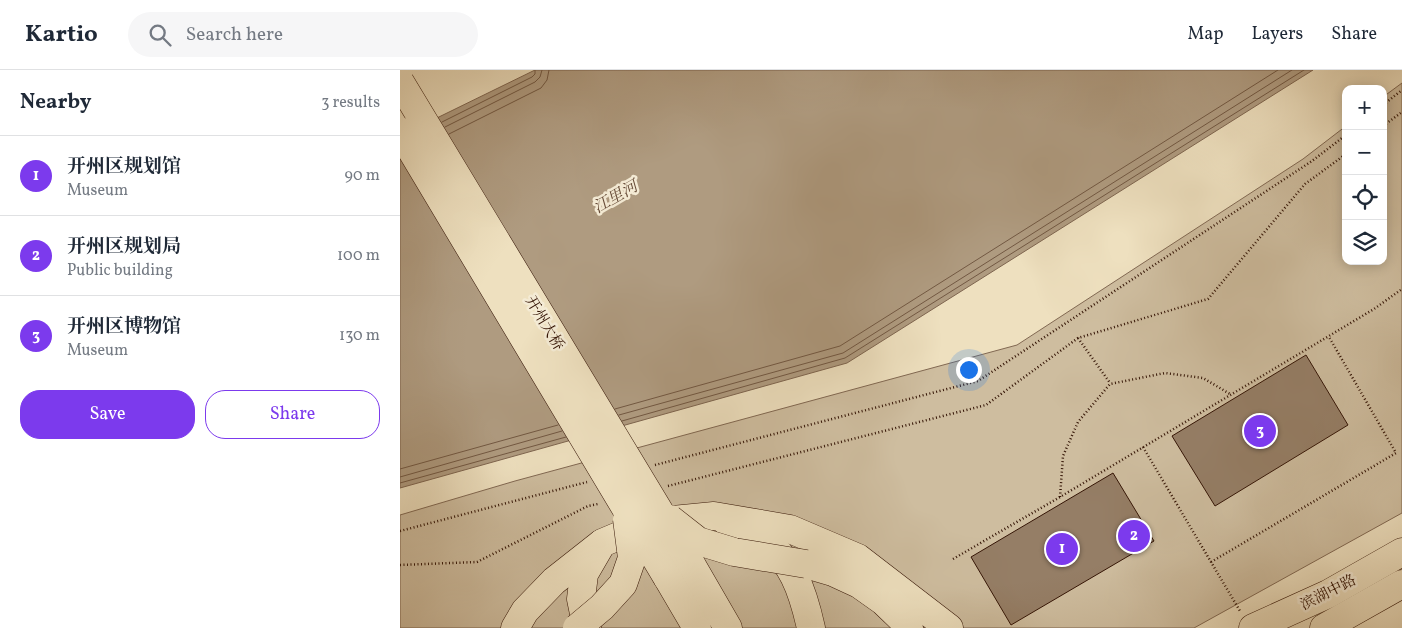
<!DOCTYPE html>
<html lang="en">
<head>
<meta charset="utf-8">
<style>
	body { margin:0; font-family:Vollkorn,"Noto Serif SC",serif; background:#f6f6f7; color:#1f2937 }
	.controls { position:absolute; right:15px; top:15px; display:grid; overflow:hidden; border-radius:10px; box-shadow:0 2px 12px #0003 }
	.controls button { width:45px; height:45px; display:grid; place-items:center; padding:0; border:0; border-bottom:1px solid #e0e1e3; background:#fff; color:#1f2937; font:25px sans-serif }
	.you { position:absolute; left:568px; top:299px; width:18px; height:18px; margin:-12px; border:4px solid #fff; border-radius:50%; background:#1a73e8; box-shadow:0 0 0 8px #1a73e833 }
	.badge { display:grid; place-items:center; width:32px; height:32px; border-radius:50%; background:#7c3aed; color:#fff; font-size:16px; font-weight:700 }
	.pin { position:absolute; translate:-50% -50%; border:2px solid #fff; box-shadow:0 1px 5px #0006 }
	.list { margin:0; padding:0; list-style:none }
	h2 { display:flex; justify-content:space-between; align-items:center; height:65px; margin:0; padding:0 20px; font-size:21px }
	h2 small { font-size:16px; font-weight:400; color:#747a83 }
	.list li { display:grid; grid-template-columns:32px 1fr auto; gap:15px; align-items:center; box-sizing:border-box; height:80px; padding:0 20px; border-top:1px solid #e0e1e3 }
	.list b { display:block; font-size:19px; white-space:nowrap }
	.list p { margin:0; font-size:16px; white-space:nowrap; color:#747a83 }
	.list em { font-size:16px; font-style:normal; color:#747a83 }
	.actions { display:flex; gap:10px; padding:15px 20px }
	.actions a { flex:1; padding:11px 0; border:1px solid #7c3aed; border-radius:20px; text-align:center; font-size:18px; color:#7c3aed }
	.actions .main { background:#7c3aed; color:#fff }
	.icon { flex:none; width:28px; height:28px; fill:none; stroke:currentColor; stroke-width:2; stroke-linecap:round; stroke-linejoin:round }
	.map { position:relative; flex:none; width:1002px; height:558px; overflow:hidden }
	header { display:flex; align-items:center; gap:30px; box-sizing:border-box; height:70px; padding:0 25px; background:#fff; border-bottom:1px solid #e0e1e3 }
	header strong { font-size:24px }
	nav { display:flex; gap:28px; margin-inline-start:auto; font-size:18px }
	.search { width:350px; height:45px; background:#f6f6f7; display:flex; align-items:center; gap:12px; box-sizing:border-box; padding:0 18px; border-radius:28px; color:#747a83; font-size:19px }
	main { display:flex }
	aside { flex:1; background:#fff }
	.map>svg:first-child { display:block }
	.green { fill:#cebd9f; stroke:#816852 }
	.water { fill:#af9b80; stroke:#7e654f }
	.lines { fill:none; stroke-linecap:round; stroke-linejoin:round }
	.shore { stroke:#725842; stroke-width:1 }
	.building { fill:#957e66; stroke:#341405 }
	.primary-casing { stroke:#341405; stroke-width:29 }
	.highway-casing { stroke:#341405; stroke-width:29 }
	.path { stroke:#341405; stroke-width:2.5; stroke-dasharray:1 2.5; stroke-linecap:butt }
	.primary { stroke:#eee0bf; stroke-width:28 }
	.highway { stroke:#eee0bf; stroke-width:28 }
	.primary-bridge-casing { stroke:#341405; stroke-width:29; stroke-linecap:butt }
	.primary-bridge { stroke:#eee0bf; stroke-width:28 }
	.labels { text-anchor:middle; stroke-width:5; stroke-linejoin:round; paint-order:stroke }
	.street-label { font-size:15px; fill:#341405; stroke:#f4ebd5 }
	.water-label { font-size:16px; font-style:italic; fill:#654a36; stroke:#f4ebd5 }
</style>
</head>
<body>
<header>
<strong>Kartio</strong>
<div class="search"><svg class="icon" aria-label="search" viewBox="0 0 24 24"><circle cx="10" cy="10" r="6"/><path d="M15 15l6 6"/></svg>Search here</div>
<nav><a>Map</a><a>Layers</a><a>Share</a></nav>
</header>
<main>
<aside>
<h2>Nearby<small>3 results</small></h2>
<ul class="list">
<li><span class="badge">1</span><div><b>开州区规划馆</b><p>Museum</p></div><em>90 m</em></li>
<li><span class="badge">2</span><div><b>开州区规划局</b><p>Public building</p></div><em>100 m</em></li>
<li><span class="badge">3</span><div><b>开州区博物馆</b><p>Museum</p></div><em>130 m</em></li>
</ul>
<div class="actions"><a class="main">Save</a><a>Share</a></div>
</aside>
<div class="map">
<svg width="1002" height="558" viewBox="0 0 1002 558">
	<rect width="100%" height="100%" fill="#eee0bf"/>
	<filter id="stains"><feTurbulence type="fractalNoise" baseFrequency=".004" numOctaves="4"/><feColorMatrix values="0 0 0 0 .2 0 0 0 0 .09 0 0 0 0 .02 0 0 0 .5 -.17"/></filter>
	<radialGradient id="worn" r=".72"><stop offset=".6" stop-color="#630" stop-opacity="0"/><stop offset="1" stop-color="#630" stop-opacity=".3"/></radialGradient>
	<path class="green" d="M 1002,13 L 1002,443 L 794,558 L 0,558 L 0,445 L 115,411 L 617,275 L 903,89 L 946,56 L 946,191 L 983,191 L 983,27 Z"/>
	<path class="water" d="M 135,0 L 913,0 L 447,293 L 0,418 L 0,66 Z"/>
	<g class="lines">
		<g class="shore">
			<path d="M 42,52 L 132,7 L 135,4 L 135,0"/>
			<path d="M 45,57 L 135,12 L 140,7 L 142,0"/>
			<path d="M 49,64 L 141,18 L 147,10 L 149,0"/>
			<path d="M 215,339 L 440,276 L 878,0"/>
			<path d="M 219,345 L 443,283 L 892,0"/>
			<path d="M 222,351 L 445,288 L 904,0"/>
			<path d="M 0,399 L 158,355"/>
			<path d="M 0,407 L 162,361"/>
			<path d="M 0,413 L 166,367"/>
		</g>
	</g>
	<g class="building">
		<path d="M 906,285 L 948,355 L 815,436 L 772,366 Z"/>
		<path d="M 713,403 L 754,471 L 611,555 L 571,487 Z"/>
	</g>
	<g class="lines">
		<defs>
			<g id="primary">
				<path d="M 327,452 C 337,457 349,461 359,467 C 392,487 403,522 411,558"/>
				<path d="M 291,494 L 328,558"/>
				<path d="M 406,494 L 433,502 L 459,514 L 483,531 L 506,553 L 509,558"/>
				<path d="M 267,507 L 297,558"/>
				<path d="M 115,558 L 125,541 L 154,511 L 201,474"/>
			</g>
			<g id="highway">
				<path d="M 187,558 L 181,529 L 184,504 L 202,473 L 252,452 L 314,446 L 390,459 L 458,488 L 549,558"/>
				<path d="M 853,558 L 928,524 L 1002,482"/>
				<path d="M 924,558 L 1002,514"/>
			</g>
		</defs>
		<use href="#primary" class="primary-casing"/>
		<use href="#highway" class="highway-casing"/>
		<g class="path">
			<path d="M 983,35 L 1002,20"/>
			<path d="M 983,56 L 1002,42"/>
			<path d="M 678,268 L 710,313"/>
			<path d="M 743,377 L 840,541"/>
			<path d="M 255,395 L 578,311 L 912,91 L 946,65"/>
			<path d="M 268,416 L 586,335 L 678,268 L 808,229 L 905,114 L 946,84"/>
			<path d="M 660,427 L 663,386 L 678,352 L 710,314 L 765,303 L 803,308 L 830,324"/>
			<path d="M 0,461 L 187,412"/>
			<path d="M 553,489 L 660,427 L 974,239 L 1002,219"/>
			<path d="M 811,492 L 996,383 L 929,267"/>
			<path d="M 0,495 L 77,492 L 188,436 L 198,434"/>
		</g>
		<use href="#primary" class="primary"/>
		<use href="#highway" class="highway"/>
		<defs>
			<g id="primary-bridge">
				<path d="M 0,12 L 291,494"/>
				<path d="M 0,61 L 267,507"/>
				<path d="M 270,449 L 298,471 L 334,482 L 406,494"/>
				<path d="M 177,558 L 202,537 L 223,514 L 232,488 L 227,449"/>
			</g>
		</defs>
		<use href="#primary-bridge" class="primary-bridge-casing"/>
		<use href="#primary-bridge" class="primary-bridge"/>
	</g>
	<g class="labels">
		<g class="street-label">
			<text transform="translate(145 253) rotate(59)" y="5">开州大桥</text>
			<text transform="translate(928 522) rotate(-27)" y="5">滨湖中路</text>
		</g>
		<g class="water-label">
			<text transform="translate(215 126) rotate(-30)" y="6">江里河</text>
		</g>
	</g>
	<rect width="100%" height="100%" filter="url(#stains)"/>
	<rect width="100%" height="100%" fill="url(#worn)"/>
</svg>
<div class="controls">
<button>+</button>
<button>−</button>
<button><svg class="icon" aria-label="locate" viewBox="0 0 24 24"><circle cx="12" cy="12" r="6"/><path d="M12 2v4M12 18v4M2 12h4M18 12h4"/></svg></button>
<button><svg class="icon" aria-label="layers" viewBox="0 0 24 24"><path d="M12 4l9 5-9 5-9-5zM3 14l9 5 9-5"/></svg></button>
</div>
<div class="you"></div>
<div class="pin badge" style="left:662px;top:479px">1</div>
<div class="pin badge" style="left:734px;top:466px">2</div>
<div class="pin badge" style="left:860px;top:361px">3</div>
</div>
</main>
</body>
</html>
